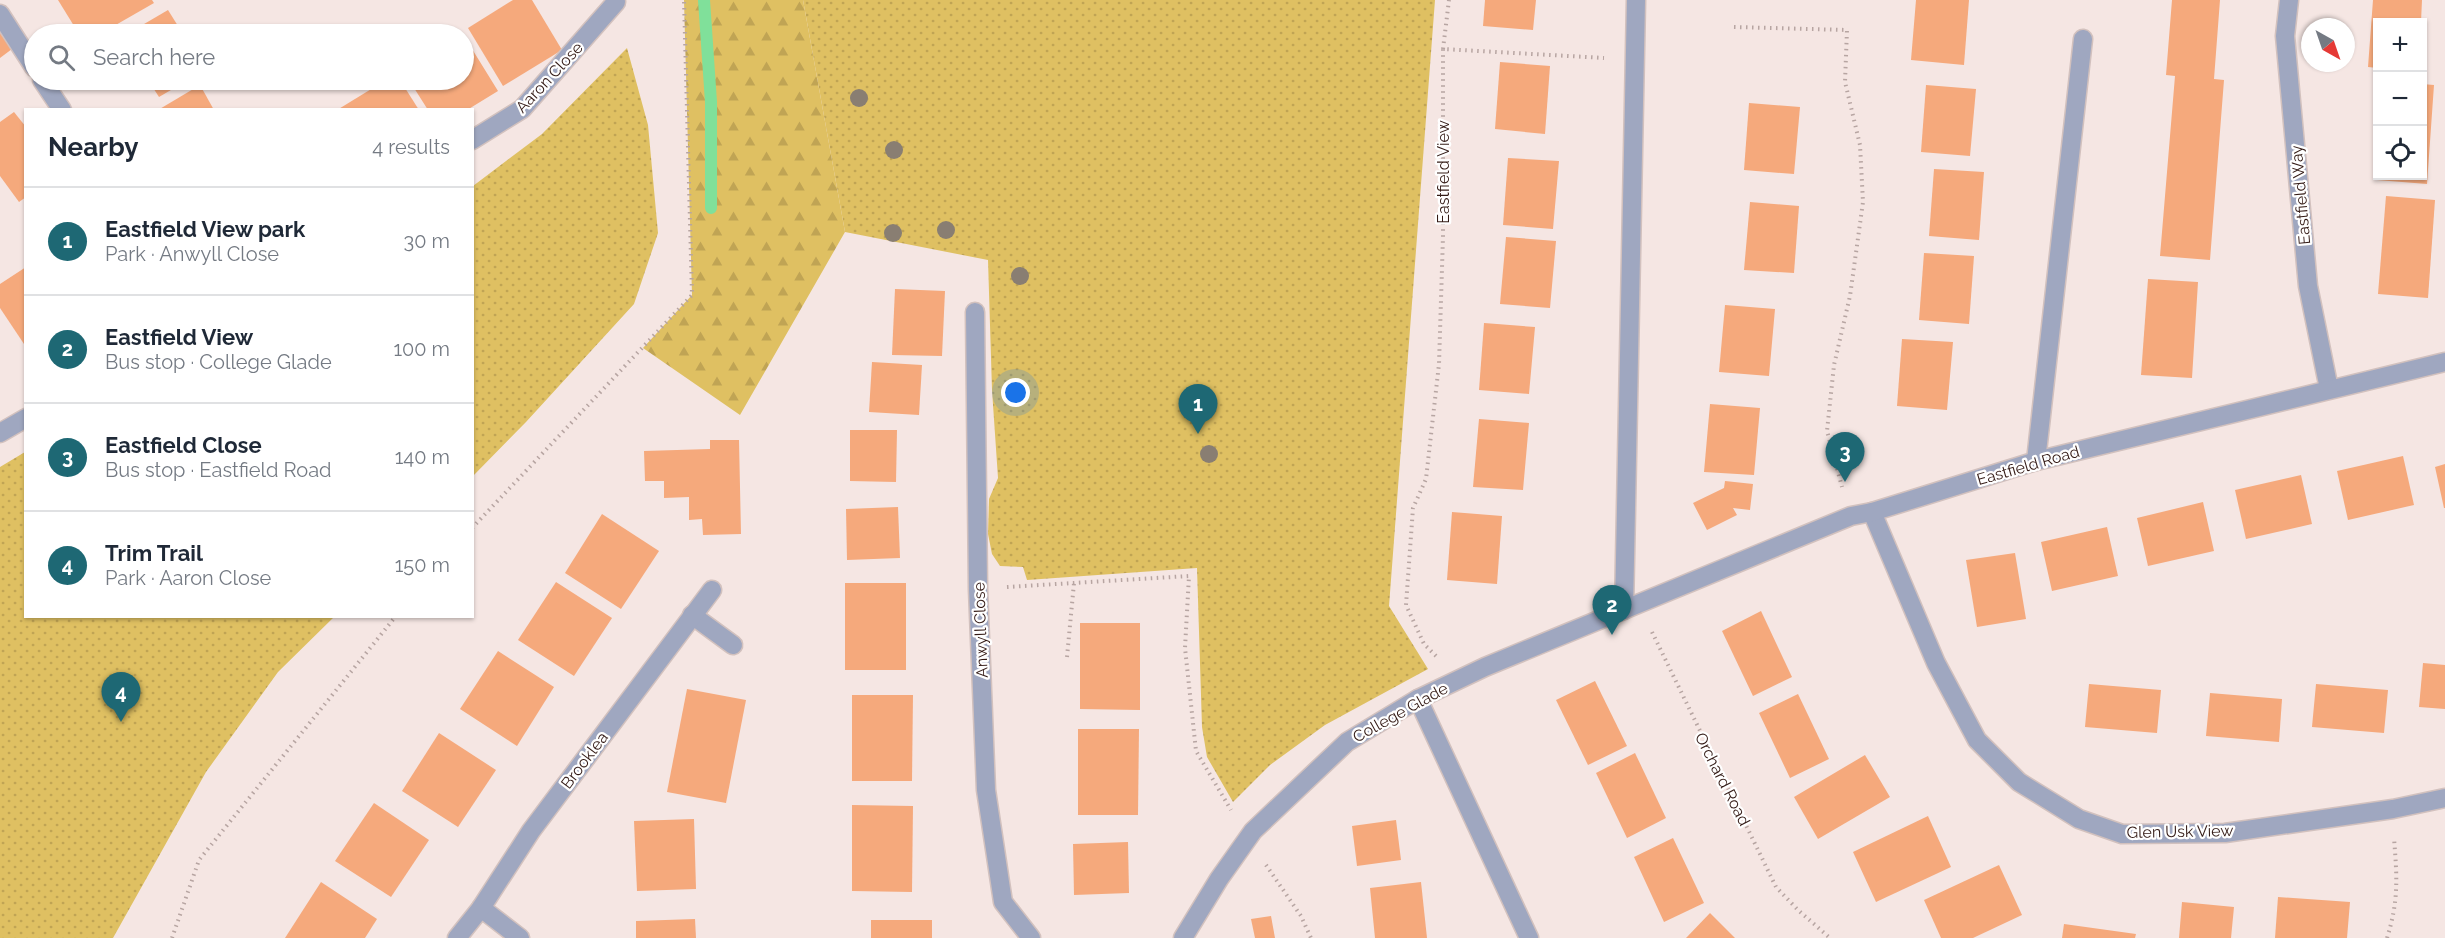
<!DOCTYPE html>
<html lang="en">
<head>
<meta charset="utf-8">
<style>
	body { margin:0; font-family:Raleway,sans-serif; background:#f2f2f3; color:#1f2937 }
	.controls { position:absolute; right:18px; top:18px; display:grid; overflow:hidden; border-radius:0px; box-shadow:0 2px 4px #0004 }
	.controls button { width:54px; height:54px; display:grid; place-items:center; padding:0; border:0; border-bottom:2px solid #e0e1e3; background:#fff; color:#1f2937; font:30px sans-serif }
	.compass { position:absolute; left:2301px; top:18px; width:54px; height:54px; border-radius:50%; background:#fff; box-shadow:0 2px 4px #0004; rotate:140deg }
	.you { position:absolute; left:1016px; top:393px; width:21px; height:21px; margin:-15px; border:4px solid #fff; border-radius:50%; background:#1a73e8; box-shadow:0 0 0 9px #1a73e833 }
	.badge { display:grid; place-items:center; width:39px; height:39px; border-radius:50%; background:#1e6874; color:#fff; font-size:20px; font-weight:700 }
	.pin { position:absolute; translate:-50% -50px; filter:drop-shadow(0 2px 3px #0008) }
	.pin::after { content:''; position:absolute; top:32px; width:21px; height:18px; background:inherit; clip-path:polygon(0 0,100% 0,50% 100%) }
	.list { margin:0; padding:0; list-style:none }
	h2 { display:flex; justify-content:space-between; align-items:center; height:78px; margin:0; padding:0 24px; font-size:26px }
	h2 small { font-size:20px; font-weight:400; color:#747a83 }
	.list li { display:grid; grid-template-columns:39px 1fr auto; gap:18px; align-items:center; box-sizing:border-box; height:108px; padding:0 24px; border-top:2px solid #e0e1e3 }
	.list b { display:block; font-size:22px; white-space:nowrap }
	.list p { margin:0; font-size:20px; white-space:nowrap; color:#747a83 }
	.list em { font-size:20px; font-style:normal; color:#747a83 }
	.icon { flex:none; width:33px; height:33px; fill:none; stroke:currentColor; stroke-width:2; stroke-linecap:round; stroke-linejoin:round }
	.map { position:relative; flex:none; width:2445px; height:938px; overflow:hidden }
	.search { position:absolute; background:#fff; box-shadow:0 2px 4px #0004; left:24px; top:24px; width:450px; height:66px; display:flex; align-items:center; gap:15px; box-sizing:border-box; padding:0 21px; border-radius:33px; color:#747a83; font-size:22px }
	.panel { position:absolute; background:#fff; box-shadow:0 2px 4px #0004; left:24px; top:108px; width:450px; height:510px; border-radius:0px }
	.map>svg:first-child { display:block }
	.grass { fill:url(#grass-dots) }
	.forest { fill:url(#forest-firs) }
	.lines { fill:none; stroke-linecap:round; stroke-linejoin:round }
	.stream { stroke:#80e09a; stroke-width:12 }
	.building { fill:#f5a97c }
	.minor-casing { stroke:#d2c1be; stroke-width:21 }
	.path { stroke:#b7a5a2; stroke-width:4; stroke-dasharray:1.5 4.5; stroke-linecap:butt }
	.minor { stroke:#9fa7c0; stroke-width:18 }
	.tree { fill:#897e72 }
	.labels { text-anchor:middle; stroke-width:4.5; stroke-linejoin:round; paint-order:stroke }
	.street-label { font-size:16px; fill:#321914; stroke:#fff }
</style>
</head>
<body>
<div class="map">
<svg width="2445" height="938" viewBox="0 0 2445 938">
	<defs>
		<pattern id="grass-dots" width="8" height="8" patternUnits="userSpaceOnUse" patternTransform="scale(1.5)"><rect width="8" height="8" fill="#dfc062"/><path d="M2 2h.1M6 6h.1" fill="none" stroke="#c0a454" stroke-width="1.8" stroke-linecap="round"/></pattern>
		<pattern id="forest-firs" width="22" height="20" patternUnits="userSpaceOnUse" patternTransform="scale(1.5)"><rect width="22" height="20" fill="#dfc062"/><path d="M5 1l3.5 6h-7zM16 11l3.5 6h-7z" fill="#c0a454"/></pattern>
	</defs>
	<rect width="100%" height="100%" fill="#f5e6e3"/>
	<g class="grass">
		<path d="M 803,0 L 1435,0 L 1389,606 L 1428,669 L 1325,725 L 1270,765 L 1233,802 L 1207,757 L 1202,727 L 1197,568 L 1027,580 L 1023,567 L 1000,566 L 992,554 L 988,534 L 989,499 L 998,478 L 992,390 L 988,260 L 845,232 Z"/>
		<path d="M 627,48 L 648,125 L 658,233 L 634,304 L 526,422 L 473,476 L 473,186 L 542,134 Z"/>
		<path d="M 25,452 L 26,616 L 334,617 L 278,672 L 206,772 L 113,938 L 0,938 L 0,467 Z"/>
	</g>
	<path class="forest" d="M 684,0 L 803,0 L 845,232 L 740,415 L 643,348 L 692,295 Z"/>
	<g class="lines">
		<path class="stream" d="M 704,0 L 711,102 L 711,208"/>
	</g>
	<g class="building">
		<path d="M 58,0 L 152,0 L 154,3 L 100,34 L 79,34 Z"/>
		<path d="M 513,0 L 532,0 L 562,50 L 503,86 L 468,28 Z"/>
		<path d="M 1485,0 L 1536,0 L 1533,30 L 1483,26 Z"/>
		<path d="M 1916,0 L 1969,0 L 1964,65 L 1911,60 Z"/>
		<path d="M 2172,0 L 2220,0 L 2214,79 L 2224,80 L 2210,260 L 2160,256 L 2175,76 L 2166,75 Z"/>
		<path d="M 2373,0 L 2422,0 L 2421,22 L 2378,22 L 2378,68 L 2368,67 Z"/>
		<path d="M 168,10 L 183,34 L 127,34 Z"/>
		<path d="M 0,33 L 12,49 L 0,58 Z"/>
		<path d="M 464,36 L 498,91 L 467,110 L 428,110 L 409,80 L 464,80 Z"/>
		<path d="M 1500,62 L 1550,66 L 1545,134 L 1495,129 Z"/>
		<path d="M 148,80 L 188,80 L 159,97 Z"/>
		<path d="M 386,80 L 400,80 L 419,110 L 337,110 Z"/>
		<path d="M 2422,84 L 2434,85 L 2427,184 L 2377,180 L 2377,176 L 2422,176 Z"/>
		<path d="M 200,85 L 214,110 L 158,110 Z"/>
		<path d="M 1926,85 L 1976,89 L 1970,156 L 1921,152 Z"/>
		<path d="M 1749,103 L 1800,107 L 1794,174 L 1744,170 Z"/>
		<path d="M 14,112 L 26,127 L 26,197 L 19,202 L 0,176 L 0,122 Z"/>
		<path d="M 1508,158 L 1559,161 L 1553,229 L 1503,225 Z"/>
		<path d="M 1934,169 L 1984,172 L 1979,240 L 1929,236 Z"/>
		<path d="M 2386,196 L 2435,200 L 2428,298 L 2378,294 Z"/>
		<path d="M 1750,202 L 1799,206 L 1794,273 L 1744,270 Z"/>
		<path d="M 1506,237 L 1556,241 L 1550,308 L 1500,304 Z"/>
		<path d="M 1924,253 L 1974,256 L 1969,324 L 1919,320 Z"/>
		<path d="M 26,267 L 26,347 L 0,308 L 0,284 Z"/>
		<path d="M 2148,279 L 2198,282 L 2192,378 L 2141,375 Z"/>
		<path d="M 895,289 L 945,291 L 942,356 L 892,355 Z"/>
		<path d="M 1725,305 L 1775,309 L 1769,376 L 1719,372 Z"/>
		<path d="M 1484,323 L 1535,327 L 1529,394 L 1479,390 Z"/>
		<path d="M 1902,339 L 1953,342 L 1947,410 L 1897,406 Z"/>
		<path d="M 872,362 L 922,365 L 919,415 L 869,412 Z"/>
		<path d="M 1710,404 L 1760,408 L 1754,475 L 1704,472 Z"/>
		<path d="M 1479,419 L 1529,423 L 1523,490 L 1473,487 Z"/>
		<path d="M 850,430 L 897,430 L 896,482 L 850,481 Z"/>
		<path d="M 710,440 L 739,440 L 741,534 L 703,535 L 702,519 L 689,520 L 689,497 L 664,498 L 664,481 L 645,481 L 644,451 L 710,449 Z"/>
		<path d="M 2403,456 L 2414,505 L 2348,520 L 2337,471 Z"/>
		<path d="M 2445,464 L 2445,508 L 2444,508 L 2435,467 Z"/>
		<path d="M 2301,475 L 2312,524 L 2246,539 L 2235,490 Z"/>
		<path d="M 1725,481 L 1753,484 L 1750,510 L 1733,508 L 1737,515 L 1707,530 L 1693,503 L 1724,488 Z"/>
		<path d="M 2203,502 L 2214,551 L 2148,566 L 2137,518 Z"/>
		<path d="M 898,507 L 900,558 L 847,560 L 846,509 Z"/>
		<path d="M 1452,512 L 1502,516 L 1497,584 L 1447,580 Z"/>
		<path d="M 602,514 L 659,551 L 621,609 L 565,573 Z"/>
		<path d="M 2107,527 L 2118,576 L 2052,591 L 2041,542 Z"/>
		<path d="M 2015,553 L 2026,619 L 1977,627 L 1966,560 Z"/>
		<path d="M 556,582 L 612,618 L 574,676 L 518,640 Z"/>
		<rect x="845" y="583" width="61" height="87"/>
		<path d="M 1761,611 L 1792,677 L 1753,696 L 1722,631 Z"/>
		<path d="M 1080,623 L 1140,623 L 1140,710 L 1080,709 Z"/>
		<path d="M 498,651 L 554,687 L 517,746 L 460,709 Z"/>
		<path d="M 2423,663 L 2445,665 L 2445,709 L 2419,707 Z"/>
		<path d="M 1595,681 L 1627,746 L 1588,765 L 1556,700 Z"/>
		<path d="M 2089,684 L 2161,690 L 2157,733 L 2085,727 Z"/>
		<path d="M 2316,684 L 2388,690 L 2384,733 L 2312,727 Z"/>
		<path d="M 687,689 L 746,700 L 726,803 L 667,792 Z"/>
		<path d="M 2210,693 L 2282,699 L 2279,742 L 2206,736 Z"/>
		<path d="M 1798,694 L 1829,759 L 1790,778 L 1759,713 Z"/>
		<path d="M 852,695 L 913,695 L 912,781 L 852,781 Z"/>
		<path d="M 1078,729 L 1139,729 L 1138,815 L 1078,815 Z"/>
		<path d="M 439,733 L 496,770 L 458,827 L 402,791 Z"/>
		<path d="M 1635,753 L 1666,818 L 1627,838 L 1596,773 Z"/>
		<path d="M 1865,755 L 1890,797 L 1818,839 L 1794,797 Z"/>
		<path d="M 374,803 L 429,840 L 391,897 L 335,861 Z"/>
		<path d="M 852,805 L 913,806 L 912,892 L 852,891 Z"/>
		<path d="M 1928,816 L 1951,867 L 1876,902 L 1853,852 Z"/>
		<path d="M 694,819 L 696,889 L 637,891 L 634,821 Z"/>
		<path d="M 1396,820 L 1401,860 L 1357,866 L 1352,826 Z"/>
		<path d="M 1673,838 L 1704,903 L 1664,922 L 1634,857 Z"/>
		<path d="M 1128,842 L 1129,893 L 1074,895 L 1073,844 Z"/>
		<path d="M 1999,865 L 2022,915 L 1973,938 L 1941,938 L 1924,900 Z"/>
		<path d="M 321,882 L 377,919 L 365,938 L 285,938 Z"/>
		<path d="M 1421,882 L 1427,938 L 1375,938 L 1370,888 Z"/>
		<path d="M 2278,897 L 2350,902 L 2347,938 L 2275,938 Z"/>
		<path d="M 2182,902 L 2234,907 L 2231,938 L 2179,938 Z"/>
		<path d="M 1710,913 L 1735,938 L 1686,938 Z"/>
		<path d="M 1271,916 L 1275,938 L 1255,938 L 1251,919 Z"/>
		<path d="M 695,919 L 696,938 L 636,938 L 636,921 Z"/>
		<rect x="871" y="920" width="61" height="18"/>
		<path d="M 2064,924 L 2136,934 L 2135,938 L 2062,938 Z"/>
	</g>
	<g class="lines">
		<defs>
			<g id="minor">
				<path d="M 2289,0 L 2285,36 L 2308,286 L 2329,389"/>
				<path d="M 0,14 L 34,67"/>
				<path d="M 42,80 L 62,110"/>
				<path d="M 472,140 L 522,109 L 616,2"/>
				<path d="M 975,312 L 978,589 L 986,790 L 1003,902 L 1031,938"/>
				<path d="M 0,433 L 26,418"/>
				<path d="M 2036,461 L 2083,39"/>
				<path d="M 1872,512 L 1936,663 L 1977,740 L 2019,782 L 2079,819 L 2122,834 L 2225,833 L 2393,809 L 2445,798"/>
				<path d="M 1624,610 L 1636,0"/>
				<path d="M 692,615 L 733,645"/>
				<path d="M 1418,699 L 1529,938"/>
				<path d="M 481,908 L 520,938"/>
				<path d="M 457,938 L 481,908 L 531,831 L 712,590"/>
				<path d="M 1183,938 L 1219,879 L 1253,831 L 1347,742 L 1418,699 L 1485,667 L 1851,516 L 1872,512 L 2036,461 L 2445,362"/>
			</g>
		</defs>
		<use href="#minor" class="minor-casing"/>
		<g class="path">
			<path d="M 1734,27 L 1847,30 L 1845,82 L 1860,145 L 1863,202 L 1850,296 L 1834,365 L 1827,431 L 1842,487"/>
			<path d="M 1443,49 L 1449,0"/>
			<path d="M 472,528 L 692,295 L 684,0"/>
			<path d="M 1007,587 L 1189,576 L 1185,648 L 1196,751 L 1231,810"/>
			<path d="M 1652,632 L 1776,887 L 1798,910 L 1830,938"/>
			<path d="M 1436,656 L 1424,644 L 1406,605 L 1413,508 L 1426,479 L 1439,364 L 1443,236 L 1443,49 L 1604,58"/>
			<path d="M 1067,657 L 1074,583"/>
			<path d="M 1266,865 L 1301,916 L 1311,938"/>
			<path d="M 172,938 L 199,860 L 396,616"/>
			<path d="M 2387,938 C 2399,900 2397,877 2394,838"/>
		</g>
		<use href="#minor" class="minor"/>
	</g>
	<g class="tree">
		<circle cx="859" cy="98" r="9"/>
		<circle cx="894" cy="150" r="9"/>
		<circle cx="946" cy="230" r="9"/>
		<circle cx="893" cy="233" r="9"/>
		<circle cx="1020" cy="276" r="9"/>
		<circle cx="1209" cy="454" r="9"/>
	</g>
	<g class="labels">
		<g class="street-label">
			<text transform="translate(549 77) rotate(-47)" y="6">Aaron Close</text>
			<text transform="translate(1443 172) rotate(-90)" y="6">Eastfield View</text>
			<text transform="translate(2300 195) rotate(-95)" y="6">Eastfield Way</text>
			<text transform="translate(2028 465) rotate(-16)" y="6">Eastfield Road</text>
			<text transform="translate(980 630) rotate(-92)" y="6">Anwyll Close</text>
			<text transform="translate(1400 712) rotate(-29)" y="6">College Glade</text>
			<text transform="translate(584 760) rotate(-53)" y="6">Brooklea</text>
			<text transform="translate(1723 779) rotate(63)" y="6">Orchard Road</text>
			<text transform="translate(2180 831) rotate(-1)" y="6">Glen Usk View</text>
		</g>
	</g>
</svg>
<div class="controls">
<button>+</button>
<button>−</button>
<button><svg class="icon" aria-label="locate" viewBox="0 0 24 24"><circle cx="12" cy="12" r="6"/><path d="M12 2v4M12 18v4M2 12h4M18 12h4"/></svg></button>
</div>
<svg class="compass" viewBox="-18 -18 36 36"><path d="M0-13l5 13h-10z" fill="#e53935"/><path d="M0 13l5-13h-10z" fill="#747a83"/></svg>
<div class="you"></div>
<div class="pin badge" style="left:1198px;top:434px">1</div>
<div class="pin badge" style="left:1612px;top:635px">2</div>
<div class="pin badge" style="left:1845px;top:482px">3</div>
<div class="pin badge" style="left:121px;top:722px">4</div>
<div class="search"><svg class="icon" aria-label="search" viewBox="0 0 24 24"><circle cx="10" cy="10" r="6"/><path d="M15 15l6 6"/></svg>Search here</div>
<section class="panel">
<h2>Nearby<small>4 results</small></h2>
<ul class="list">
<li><span class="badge">1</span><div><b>Eastfield View park</b><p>Park · Anwyll Close</p></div><em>30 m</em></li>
<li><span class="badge">2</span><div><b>Eastfield View</b><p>Bus stop · College Glade</p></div><em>100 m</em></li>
<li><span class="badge">3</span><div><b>Eastfield Close</b><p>Bus stop · Eastfield Road</p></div><em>140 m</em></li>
<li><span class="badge">4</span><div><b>Trim Trail</b><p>Park · Aaron Close</p></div><em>150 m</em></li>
</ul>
</section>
</div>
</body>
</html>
